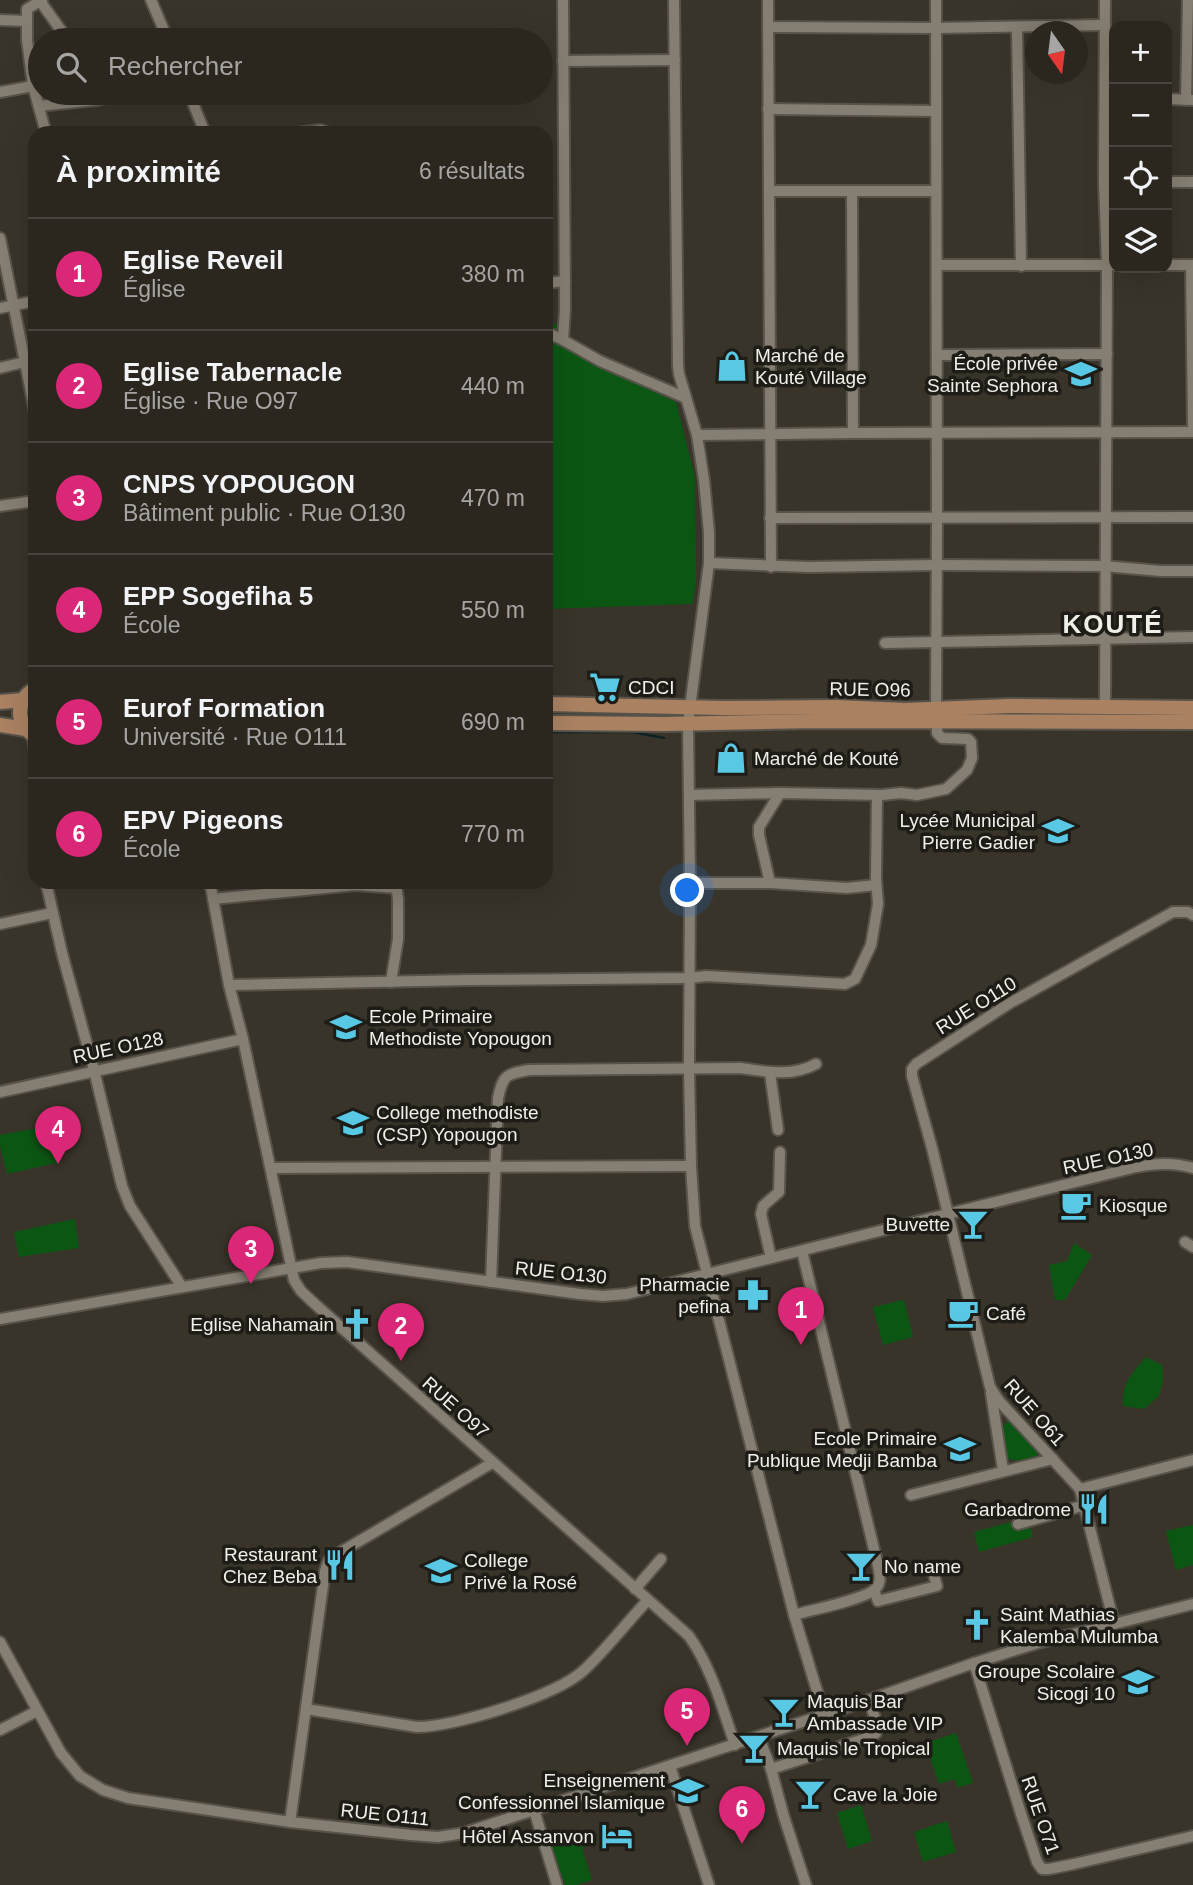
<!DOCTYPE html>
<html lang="fr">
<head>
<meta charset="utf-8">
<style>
	body { margin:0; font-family:Arial,sans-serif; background:#332f28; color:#f1f3f6 }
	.controls { position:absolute; right:21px; top:21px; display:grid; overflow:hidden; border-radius:14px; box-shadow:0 7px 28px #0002 }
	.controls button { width:63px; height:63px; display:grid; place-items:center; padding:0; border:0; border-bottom:2px solid #47443d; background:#2b271f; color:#f1f3f6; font:35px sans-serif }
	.compass { position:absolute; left:1025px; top:21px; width:63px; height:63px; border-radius:50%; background:#2b271f; box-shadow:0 7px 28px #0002; rotate:166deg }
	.you { position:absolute; left:688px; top:891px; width:24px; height:24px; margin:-18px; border:5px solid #fff; border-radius:50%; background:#1a73e8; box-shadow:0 0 0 10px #1a73e833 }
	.badge { display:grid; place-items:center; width:46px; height:46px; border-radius:50%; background:#db2777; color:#fff; font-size:23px; font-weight:700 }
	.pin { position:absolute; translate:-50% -58px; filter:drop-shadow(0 2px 4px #0008) }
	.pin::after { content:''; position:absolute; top:37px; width:24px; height:21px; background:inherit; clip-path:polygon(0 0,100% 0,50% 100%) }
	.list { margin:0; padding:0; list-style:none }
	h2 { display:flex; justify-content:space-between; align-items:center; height:91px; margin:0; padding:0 28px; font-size:30px }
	h2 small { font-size:23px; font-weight:400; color:#a6a5a4 }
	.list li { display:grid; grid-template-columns:46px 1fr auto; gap:21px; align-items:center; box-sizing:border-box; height:112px; padding:0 28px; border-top:2px solid #47443d }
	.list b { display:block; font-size:26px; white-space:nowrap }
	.list p { margin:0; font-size:23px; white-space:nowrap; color:#a6a5a4 }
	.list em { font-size:23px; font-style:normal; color:#a6a5a4 }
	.icon { flex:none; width:38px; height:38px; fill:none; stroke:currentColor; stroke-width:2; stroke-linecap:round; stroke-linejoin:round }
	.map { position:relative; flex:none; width:1193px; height:1885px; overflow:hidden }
	.search { position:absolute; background:#2b271f; box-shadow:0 7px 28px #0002; left:28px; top:28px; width:525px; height:77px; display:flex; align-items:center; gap:18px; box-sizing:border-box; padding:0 24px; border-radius:38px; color:#a6a5a4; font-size:26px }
	.panel { position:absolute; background:#2b271f; box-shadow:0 7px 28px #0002; left:28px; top:126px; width:525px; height:763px; border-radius:21px }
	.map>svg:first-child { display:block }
	.green { fill:#0c5613 }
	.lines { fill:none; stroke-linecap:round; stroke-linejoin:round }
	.stream { stroke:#0e2223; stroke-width:2.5 }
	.minor-casing { stroke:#57524a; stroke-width:14 }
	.major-casing { stroke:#57524a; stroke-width:18 }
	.minor { stroke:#857e72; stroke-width:10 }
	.major { stroke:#aa8262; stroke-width:14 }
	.labels { text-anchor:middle; stroke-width:7; stroke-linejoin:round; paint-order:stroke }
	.poi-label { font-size:19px; fill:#f2eee8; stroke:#1e1c17; text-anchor:start }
	.street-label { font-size:19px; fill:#f2eee8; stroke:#1e1c17 }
	.district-label { font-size:26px; font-weight:bold; letter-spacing:2px; fill:#f2eee8; stroke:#1e1c17 }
</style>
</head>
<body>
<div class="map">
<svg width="1193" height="1885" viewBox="0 0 1193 1885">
	<rect width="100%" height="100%" fill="#393429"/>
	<g class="green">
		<path d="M 546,316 L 599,366 L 676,402 L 695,477 L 696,584 L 692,604 L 546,609 Z"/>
		<path d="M 54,1125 L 61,1162 L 7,1174 L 0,1146 L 0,1135 Z"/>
		<path d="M 75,1219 L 79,1248 L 19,1257 L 14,1232 Z"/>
		<path d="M 1074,1243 L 1092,1255 L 1065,1300 L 1055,1300 L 1049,1265 L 1067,1261 Z"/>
		<path d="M 904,1300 L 913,1337 L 883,1345 L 873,1307 Z"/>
		<path d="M 1146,1357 L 1162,1365 L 1163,1380 L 1159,1396 L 1144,1409 L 1123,1406 C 1122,1383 1131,1374 1146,1357 Z"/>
		<path d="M 1007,1422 L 1014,1422 L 1039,1450 L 1035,1459 L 1021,1461 L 1009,1459 L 1002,1450 L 999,1431 Z"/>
		<path d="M 1015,1521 L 1029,1523 L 1033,1537 L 979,1552 L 974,1532 Z"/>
		<path d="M 1193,1525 L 1193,1565 L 1176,1570 L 1166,1531 Z"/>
		<path d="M 956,1733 L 973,1783 L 958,1788 L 954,1779 L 939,1784 L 925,1743 Z"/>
		<path d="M 861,1805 L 872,1841 L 848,1849 L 837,1813 Z"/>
		<path d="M 947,1821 L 956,1852 L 923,1862 L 914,1832 Z"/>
		<path d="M 593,1831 L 597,1843 L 582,1848 L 592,1880 L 577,1885 L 565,1885 L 551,1844 Z"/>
	</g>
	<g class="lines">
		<path class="stream" d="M 546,732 L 632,732 L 664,738"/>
		<defs>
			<g id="minor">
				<path d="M 42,0 L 27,9 L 27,40 L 33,86 L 46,133"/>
				<path d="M 151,0 L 168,40"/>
				<path d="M 563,0 L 565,309 L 563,340 L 600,361 L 686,398"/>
				<path d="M 674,0 L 678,365 L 679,374 L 697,435 L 704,480 L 709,532 L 709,563 L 688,723 L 690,883 L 689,1069 L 691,1166 L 695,1226 L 794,1615 L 824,1714"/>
				<path d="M 768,0 L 771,567"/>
				<path d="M 936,0 L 937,517 L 936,709"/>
				<path d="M 1105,0 L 1104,183 L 1107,265 L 1105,708"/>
				<path d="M 40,1 L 68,40"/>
				<path d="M 0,20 L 27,21"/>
				<path d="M 768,27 L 936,28 L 1105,25"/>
				<path d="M 1017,27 L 1021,266"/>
				<path d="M 563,61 L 675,60"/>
				<path d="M 0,92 L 33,86"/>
				<path d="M 129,93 L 140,94 L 148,93"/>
				<path d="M 189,93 L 205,133"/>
				<path d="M 1167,99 L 1193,100"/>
				<path d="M 1186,100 L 1188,0"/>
				<path d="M 39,106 L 97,100 L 130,93"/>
				<path d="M 768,109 L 936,111"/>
				<path d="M 298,133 L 321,130 L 329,133"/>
				<path d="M 1167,182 L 1193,182"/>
				<path d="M 769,191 L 935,191"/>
				<path d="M 852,191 L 853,433"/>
				<path d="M 0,238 L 35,412"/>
				<path d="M 937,265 L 1114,265"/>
				<path d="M 1167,265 L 1193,265"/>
				<path d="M 1191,265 L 1193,427"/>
				<path d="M 546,283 L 565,281"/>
				<path d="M 0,308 L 35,301"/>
				<path d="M 546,332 L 563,340"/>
				<path d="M 937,355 L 1107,354"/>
				<path d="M 0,368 L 25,362"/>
				<path d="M 697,435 L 853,433 L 1193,432"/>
				<path d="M 0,506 L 35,501"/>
				<path d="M 770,518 L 1193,517"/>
				<path d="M 709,563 L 808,567 L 937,565 L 1104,566 L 1161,571 L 1193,571"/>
				<path d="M 885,643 L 1193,637"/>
				<path d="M 33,735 L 35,751"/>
				<path d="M 689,795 L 780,793"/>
				<path d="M 46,882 L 62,953 L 94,1070 L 122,1186 L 130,1206 L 139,1220 L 182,1287"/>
				<path d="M 210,882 L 229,985 L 243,1039 L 294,1280 L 301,1291 L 316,1305 L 689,1636 C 712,1669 722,1707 735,1745"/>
				<path d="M 690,883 L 770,883 L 847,888 L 876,885"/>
				<path d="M 770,883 L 759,835 L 759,827 L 780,793 L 882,795 L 901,793 L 917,795 L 946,789 L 967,770 L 972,758 L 971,742 L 968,739 L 942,738 L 937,733 L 937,722"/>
				<path d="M 213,899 L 356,885 L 396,888"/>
				<path d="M 0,924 L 52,913"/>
				<path d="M 391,982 L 398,939 L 398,899 L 396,884"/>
				<path d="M 229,985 L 469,980 L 689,978 L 706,976 L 845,984 L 855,979 L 871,945 L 878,904 L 876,879 L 877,795"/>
				<path d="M 770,1073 L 778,1130"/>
				<path d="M 0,1092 L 243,1039"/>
				<path d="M 271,1168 L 691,1166"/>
				<path d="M 1185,1242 L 1193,1247"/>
				<path d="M 771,1258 L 761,1214 L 763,1206 L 779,1192 L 780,1152"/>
				<path d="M 491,1282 L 498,1098 C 503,1075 506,1074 529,1070 L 741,1068 C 768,1072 791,1077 816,1064"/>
				<path d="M 0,1319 L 321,1263 L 347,1262 L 580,1294 L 603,1296 L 627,1294 L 1136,1167 C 1156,1163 1174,1162 1193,1168"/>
				<path d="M 991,1393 L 1003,1470"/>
				<path d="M 1080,1489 L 1193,1460"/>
				<path d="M 911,1495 L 1053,1459"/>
				<path d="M 1018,1524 L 1085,1505"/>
				<path d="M 635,1589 L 661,1559"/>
				<path d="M 874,1590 L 878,1601 L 937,1586 L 932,1568"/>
				<path d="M 794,1615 C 811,1610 862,1600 874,1590 C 881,1585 880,1578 879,1570 L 802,1251"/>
				<path d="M 1114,1623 L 1080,1489 L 999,1401 L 990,1387 L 932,1148 L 912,1076 L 912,1069 L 916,1064 L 1010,1003 L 1173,912 L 1188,912 L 1193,915"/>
				<path d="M 0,1642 L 61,1753 L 80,1776 L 103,1790 L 128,1798 L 290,1822 L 411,1835 L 438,1837 L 464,1833 L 534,1810 L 869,1700 L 974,1663 L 1038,1643 L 1193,1604"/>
				<path d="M 974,1663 L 1022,1817 L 1037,1862 L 1042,1869 L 1049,1869 L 1074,1864 L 1193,1836"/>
				<path d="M 306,1709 L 417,1727 C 454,1727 555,1696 583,1671 C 605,1651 627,1622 648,1600"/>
				<path d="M 0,1730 L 37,1711"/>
				<path d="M 759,1737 L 771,1769 L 784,1817 L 806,1885"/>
				<path d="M 670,1766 L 709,1885"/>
				<path d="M 771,1769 L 870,1737 L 876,1733 L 877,1724 L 869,1700"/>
				<path d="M 534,1810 L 557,1885"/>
				<path d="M 290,1822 L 325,1571 L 329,1560 L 339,1553 L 492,1463"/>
			</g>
			<g id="major">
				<path d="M 35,689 C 15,700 15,724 35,736"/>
				<path d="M 0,702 L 23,700"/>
				<path d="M 546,704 L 723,708 L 836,707 L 905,710 L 1010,706 L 1193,708"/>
				<path d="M 546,723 L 665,724 L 817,721 L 1193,722"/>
				<path d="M 0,725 L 26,729"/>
			</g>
		</defs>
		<use href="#minor" class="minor-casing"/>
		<use href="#major" class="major-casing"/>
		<use href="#minor" class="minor"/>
		<use href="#major" class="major"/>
	</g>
	<defs>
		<symbol id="shop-bare" viewBox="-9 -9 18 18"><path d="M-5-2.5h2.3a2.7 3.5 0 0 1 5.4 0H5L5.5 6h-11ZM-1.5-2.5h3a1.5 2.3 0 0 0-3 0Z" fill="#58c8e4" stroke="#1e1c17" stroke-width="2.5" paint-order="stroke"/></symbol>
		<symbol id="school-bare" viewBox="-9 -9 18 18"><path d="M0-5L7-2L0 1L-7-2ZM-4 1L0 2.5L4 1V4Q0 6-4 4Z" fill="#58c8e4" stroke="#1e1c17" stroke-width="2.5" paint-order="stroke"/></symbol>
		<symbol id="supermarket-bare" viewBox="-9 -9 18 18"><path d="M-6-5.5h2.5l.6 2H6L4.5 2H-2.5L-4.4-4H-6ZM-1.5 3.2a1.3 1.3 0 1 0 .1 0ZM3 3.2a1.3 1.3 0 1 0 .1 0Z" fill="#58c8e4" stroke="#1e1c17" stroke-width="2.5" paint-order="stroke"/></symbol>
		<symbol id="cafe-bare" viewBox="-9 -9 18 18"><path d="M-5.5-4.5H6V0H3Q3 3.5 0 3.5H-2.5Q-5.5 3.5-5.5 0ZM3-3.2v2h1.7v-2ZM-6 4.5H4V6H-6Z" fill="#58c8e4" stroke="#1e1c17" stroke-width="2.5" paint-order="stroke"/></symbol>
		<symbol id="bar-bare" viewBox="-9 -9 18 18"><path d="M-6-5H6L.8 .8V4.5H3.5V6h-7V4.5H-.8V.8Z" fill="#58c8e4" stroke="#1e1c17" stroke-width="2.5" paint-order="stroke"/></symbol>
		<symbol id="pharmacy-bare" viewBox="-9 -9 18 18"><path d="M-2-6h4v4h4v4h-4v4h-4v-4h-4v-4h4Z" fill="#58c8e4" stroke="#1e1c17" stroke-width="2.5" paint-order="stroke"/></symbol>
		<symbol id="church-bare" viewBox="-9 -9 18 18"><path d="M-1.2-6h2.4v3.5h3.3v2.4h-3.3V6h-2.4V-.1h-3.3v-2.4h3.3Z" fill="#58c8e4" stroke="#1e1c17" stroke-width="2.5" paint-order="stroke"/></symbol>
		<symbol id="restaurant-bare" viewBox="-9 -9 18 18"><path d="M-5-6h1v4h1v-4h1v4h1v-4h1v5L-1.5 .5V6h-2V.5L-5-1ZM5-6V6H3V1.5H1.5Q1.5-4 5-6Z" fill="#58c8e4" stroke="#1e1c17" stroke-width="2.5" paint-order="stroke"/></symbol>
		<symbol id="hotel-bare" viewBox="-9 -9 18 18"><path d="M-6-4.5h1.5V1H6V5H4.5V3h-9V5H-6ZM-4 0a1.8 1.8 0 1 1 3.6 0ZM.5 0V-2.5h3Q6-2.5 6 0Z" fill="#58c8e4" stroke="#1e1c17" stroke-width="2.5" paint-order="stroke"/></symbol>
	</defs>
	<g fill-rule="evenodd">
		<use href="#shop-bare" x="710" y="344" width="44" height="44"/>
		<use href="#school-bare" x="1059" y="352" width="44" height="44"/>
		<use href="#supermarket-bare" x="583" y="665" width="44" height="44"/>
		<use href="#shop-bare" x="709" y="736" width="44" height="44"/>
		<use href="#school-bare" x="1036" y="809" width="44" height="44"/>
		<use href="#school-bare" x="324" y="1005" width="44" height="44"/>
		<use href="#school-bare" x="331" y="1101" width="44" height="44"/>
		<use href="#cafe-bare" x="1054" y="1183" width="44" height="44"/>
		<use href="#bar-bare" x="951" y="1202" width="44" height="44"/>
		<use href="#pharmacy-bare" x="731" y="1273" width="44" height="44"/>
		<use href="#cafe-bare" x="941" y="1291" width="44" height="44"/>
		<use href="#church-bare" x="335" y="1302" width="44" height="44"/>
		<use href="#school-bare" x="938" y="1427" width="44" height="44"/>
		<use href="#restaurant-bare" x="1072" y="1487" width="44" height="44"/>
		<use href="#restaurant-bare" x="318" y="1543" width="44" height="44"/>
		<use href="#bar-bare" x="839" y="1544" width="44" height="44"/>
		<use href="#school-bare" x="419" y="1549" width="44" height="44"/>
		<use href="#church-bare" x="955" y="1603" width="44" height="44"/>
		<use href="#school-bare" x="1116" y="1660" width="44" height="44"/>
		<use href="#bar-bare" x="762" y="1690" width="44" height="44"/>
		<use href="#bar-bare" x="732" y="1726" width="44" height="44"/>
		<use href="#school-bare" x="666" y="1769" width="44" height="44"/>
		<use href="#bar-bare" x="788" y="1772" width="44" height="44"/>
		<use href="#hotel-bare" x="595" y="1814" width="44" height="44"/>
	</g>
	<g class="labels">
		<g class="poi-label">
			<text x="755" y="362">Marché de<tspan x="755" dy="22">Kouté Village</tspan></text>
			<text x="1058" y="370" text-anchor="end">École privée<tspan x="1058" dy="22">Sainte Sephora</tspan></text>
			<text x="628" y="694">CDCI</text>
			<text x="754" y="765">Marché de Kouté</text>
			<text x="1035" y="827" text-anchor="end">Lycée Municipal<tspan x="1035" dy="22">Pierre Gadier</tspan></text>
			<text x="369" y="1023">Ecole Primaire<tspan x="369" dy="22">Methodiste Yopougon</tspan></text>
			<text x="376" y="1119">College methodiste<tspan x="376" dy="22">(CSP) Yopougon</tspan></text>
			<text x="1099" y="1212">Kiosque</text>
			<text x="950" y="1231" text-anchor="end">Buvette</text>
			<text x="730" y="1291" text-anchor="end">Pharmacie<tspan x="730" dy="22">pefina</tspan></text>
			<text x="986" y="1320">Café</text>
			<text x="334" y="1331" text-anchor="end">Eglise Nahamain</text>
			<text x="937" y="1445" text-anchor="end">Ecole Primaire<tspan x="937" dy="22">Publique Medji Bamba</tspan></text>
			<text x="1071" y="1516" text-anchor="end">Garbadrome</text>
			<text x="317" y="1561" text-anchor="end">Restaurant<tspan x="317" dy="22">Chez Beba</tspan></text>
			<text x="464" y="1567">College<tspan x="464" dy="22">Privé la Rosé</tspan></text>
			<text x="884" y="1573">No name</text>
			<text x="1000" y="1621">Saint Mathias<tspan x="1000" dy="22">Kalemba Mulumba</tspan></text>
			<text x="1115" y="1678" text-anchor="end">Groupe Scolaire<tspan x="1115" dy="22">Sicogi 10</tspan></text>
			<text x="807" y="1708">Maquis Bar<tspan x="807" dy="22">Ambassade VIP</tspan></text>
			<text x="777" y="1755">Maquis le Tropical</text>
			<text x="665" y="1787" text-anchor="end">Enseignement<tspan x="665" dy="22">Confessionnel Islamique</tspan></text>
			<text x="833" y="1801">Cave la Joie</text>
			<text x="594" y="1843" text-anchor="end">Hôtel Assanvon</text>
		</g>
		<g class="street-label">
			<text transform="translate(870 689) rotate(1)" y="7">RUE O96</text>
			<text transform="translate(976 1005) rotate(-32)" y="7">RUE O110</text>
			<text transform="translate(118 1047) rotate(-12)" y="7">RUE O128</text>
			<text transform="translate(1108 1158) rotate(-12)" y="7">RUE O130</text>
			<text transform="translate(561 1272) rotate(6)" y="7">RUE O130</text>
			<text transform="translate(456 1407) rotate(42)" y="7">RUE O97</text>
			<text transform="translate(1035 1412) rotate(49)" y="7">RUE O61</text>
			<text transform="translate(385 1814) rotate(6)" y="7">RUE O111</text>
			<text transform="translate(1041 1815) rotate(71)" y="7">RUE O71</text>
		</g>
		<g class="district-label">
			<text x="1113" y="633">KOUTÉ</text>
		</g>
	</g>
</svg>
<div class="controls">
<button>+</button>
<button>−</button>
<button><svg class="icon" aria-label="locate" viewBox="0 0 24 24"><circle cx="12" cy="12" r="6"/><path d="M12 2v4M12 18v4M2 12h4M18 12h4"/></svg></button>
<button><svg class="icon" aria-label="layers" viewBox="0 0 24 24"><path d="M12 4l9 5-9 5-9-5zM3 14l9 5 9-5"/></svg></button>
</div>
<svg class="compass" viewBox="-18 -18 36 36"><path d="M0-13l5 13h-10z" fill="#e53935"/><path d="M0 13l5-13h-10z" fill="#a6a5a4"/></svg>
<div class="you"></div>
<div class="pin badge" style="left:801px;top:1345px">1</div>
<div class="pin badge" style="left:401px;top:1361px">2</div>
<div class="pin badge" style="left:251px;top:1284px">3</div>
<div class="pin badge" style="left:58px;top:1164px">4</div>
<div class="pin badge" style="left:687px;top:1746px">5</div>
<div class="pin badge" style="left:742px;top:1844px">6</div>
<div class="search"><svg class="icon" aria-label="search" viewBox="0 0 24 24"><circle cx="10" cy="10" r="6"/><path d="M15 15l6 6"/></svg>Rechercher</div>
<section class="panel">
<h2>À proximité<small>6 résultats</small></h2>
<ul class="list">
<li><span class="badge">1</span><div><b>Eglise Reveil</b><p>Église</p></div><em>380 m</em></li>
<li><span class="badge">2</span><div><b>Eglise Tabernacle</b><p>Église · Rue O97</p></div><em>440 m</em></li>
<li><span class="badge">3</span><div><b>CNPS YOPOUGON</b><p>Bâtiment public · Rue O130</p></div><em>470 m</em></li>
<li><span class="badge">4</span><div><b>EPP Sogefiha 5</b><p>École</p></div><em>550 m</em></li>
<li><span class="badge">5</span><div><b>Eurof Formation</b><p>Université · Rue O111</p></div><em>690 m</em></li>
<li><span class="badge">6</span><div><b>EPV Pigeons</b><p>École</p></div><em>770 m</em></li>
</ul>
</section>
</div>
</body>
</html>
